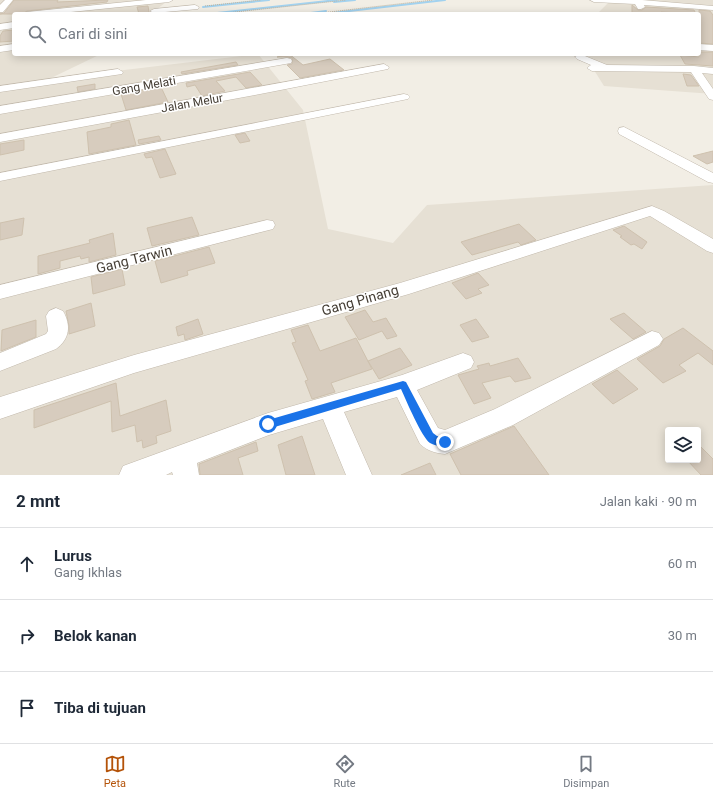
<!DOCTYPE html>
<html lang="id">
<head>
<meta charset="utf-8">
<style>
	body { margin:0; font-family:Roboto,sans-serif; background:#f6f6f7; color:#1f2937 }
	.controls { position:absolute; right:12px; bottom:12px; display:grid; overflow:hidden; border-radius:4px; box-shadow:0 2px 10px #0003 }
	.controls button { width:36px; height:36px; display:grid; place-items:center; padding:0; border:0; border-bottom:1px solid #e0e1e3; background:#fff; color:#1f2937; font:20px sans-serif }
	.stop { position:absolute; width:12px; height:12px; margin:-9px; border:3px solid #1a73e8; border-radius:50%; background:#fff }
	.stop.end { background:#1a73e8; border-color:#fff; box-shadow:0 1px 4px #0008 }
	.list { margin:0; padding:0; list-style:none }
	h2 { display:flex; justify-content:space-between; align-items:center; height:52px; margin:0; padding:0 16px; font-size:17px }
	h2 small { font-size:13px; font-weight:400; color:#747a83 }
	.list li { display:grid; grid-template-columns:26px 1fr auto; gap:12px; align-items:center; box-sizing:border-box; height:72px; padding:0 16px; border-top:1px solid #e0e1e3 }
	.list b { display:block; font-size:15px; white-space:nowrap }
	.list p { margin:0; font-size:13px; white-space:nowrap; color:#747a83 }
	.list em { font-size:13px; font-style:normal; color:#747a83 }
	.icon { flex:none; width:22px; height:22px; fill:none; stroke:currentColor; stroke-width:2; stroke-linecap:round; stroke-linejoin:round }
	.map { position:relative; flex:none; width:713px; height:475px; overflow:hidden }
	.search { position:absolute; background:#fff; box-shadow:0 2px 10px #0003; left:12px; right:12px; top:12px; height:44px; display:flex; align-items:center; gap:10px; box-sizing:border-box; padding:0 14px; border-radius:4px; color:#747a83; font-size:15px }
	.sheet { height:268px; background:#fff }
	nav { display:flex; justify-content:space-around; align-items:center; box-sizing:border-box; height:56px; border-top:1px solid #e0e1e3; background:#fff; font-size:11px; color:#747a83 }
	nav a { display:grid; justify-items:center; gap:2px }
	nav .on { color:#b45309 }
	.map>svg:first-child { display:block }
	.residential { fill:#e6e0d4; fill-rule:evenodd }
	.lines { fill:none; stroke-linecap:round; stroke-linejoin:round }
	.stream { stroke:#a2d2ef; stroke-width:2 }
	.building { fill:#d7ccbe; stroke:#cec1ae }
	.minor-casing { stroke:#c1b8ab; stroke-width:1 }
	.path { stroke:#bfb19a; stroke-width:1; stroke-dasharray:1 1; stroke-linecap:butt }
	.minor { fill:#fff; fill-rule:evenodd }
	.route { fill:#1a73e8 }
	.labels { text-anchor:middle; stroke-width:3; stroke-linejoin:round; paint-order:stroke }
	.far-street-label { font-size:12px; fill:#453e35; stroke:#fff }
	.street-label { font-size:14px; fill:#453e35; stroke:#fff }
</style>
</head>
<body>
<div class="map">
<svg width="713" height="475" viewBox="0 0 713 475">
	<rect width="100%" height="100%" fill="#f2eee5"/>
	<g class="residential">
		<path d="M 0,0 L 147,0 L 165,3 L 150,14 L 14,14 L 14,54 L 101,54 L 49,79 L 258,54 L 303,110 L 328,229 L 393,243 L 427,205 L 713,185 L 713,475 L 0,475 ZM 668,430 L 698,430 L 698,460 L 668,460 Z"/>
		<path d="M 611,0 L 713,0 L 713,94 L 604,86 L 584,54 L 699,54 L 699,14 L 597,14 Z"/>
	</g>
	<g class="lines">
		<g class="stream">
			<path d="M 334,2 L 355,0"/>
			<path d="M 203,7 L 269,0"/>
			<path d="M 208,14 L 337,0"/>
			<path d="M 303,14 L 326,11"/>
			<path d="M 323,14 L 445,0"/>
		</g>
	</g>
	<g class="building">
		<path d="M 14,0 L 58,0 L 57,2 L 108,0 L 107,2 L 27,11 L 22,14 L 0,14 L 4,13 Z"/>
		<path d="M 632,5 L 638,10 L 642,10 L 646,7 L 694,10 L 696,14 L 661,12 L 661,14 L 632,14 Z"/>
		<path d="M 148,6 L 149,12 L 151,14 L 139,14 L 137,7 Z"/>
		<path d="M 699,10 L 710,11 L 713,15 L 713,44 L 699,43 Z"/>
		<path d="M 14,30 L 14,41 L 0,42 L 0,36 L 3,31 Z"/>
		<path d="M 699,52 L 713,52 L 713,66 L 685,64 L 680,55 L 699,57 Z"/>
		<path d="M 289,54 L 303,65 L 330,59 L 344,70 L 300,78 L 287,65 L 292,64 L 292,58 L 287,57 L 277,57 Z"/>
		<path d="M 236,62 L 238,65 L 182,74 L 181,72 Z"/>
		<path d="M 250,72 L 262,85 L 246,88 L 236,77 L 216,81 L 225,91 L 202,96 L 195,85 L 187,87 L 186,83 Z"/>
		<path d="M 683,74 L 691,75 L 699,86 L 687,86 Z"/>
		<path d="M 95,84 L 95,89 L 78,92 L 77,87 Z"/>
		<path d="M 161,87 L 168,102 L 126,110 L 121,94 Z"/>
		<path d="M 129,120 L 136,145 L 89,154 L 87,132 L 111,127 L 111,124 Z"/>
		<path d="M 245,133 L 250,141 L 240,143 L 235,135 Z"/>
		<path d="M 159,136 L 161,140 L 139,144 L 138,140 Z"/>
		<path d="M 24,140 L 24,150 L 0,155 L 0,144 Z"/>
		<path d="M 165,149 L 176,174 L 160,178 L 152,157 L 146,158 L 144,154 Z"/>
		<path d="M 713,151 L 713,162 L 707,164 L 693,156 Z"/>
		<path d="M 192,217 L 199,235 L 152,246 L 147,228 Z"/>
		<path d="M 24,218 L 22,235 L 0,240 L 0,223 Z"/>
		<path d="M 519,224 L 536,240 L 521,245 L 518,242 L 472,255 L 461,242 Z"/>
		<path d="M 624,226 L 647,242 L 642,249 L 634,244 L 631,245 L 620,237 L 622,236 L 613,230 Z"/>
		<path d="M 113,233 L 116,255 L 89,262 L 89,257 L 81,259 L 80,256 L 60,261 L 60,268 L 38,274 L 38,256 L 90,243 L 89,240 Z"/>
		<path d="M 209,247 L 215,263 L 187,271 L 188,275 L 161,283 L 155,261 Z"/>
		<path d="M 122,269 L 125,285 L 93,294 L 91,277 Z"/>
		<path d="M 478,273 L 489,285 L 478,289 L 482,293 L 466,299 L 452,283 Z"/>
		<path d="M 91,303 L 95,326 L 69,334 L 69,326 L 66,311 Z"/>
		<path d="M 365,310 L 373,322 L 386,318 L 397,336 L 387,339 L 382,331 L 359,340 L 345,317 Z"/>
		<path d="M 624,313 L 646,332 L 633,339 L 610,319 Z"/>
		<path d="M 198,319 L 203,334 L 185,340 L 184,334 L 178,336 L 176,327 Z"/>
		<path d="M 476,319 L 489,337 L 472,342 L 460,325 Z"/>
		<path d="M 36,320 L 36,337 L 1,351 L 2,330 Z"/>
		<path d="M 308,325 L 320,351 L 356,338 L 372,369 L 331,383 L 335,392 L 312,399 L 305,381 L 308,380 L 292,343 L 296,342 L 291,330 Z"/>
		<path d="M 683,328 L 713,351 L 713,365 L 698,353 L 679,365 L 686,371 L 663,383 L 637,359 L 660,346 L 664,339 Z"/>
		<path d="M 400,348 L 412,365 L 379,379 L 368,361 Z"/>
		<path d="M 518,358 L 531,378 L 515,382 L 510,376 L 482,383 L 491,398 L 474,404 L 458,375 L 479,369 L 477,366 L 489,363 L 490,366 Z"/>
		<path d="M 617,370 L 638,389 L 613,404 L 592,384 Z"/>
		<path d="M 116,383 L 120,416 L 166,400 L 171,431 L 156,436 L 157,443 L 143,448 L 142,440 L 137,442 L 135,425 L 112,432 L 111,401 L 34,428 L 34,410 Z"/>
		<path d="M 514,426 L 549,475 L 461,475 L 450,454 Z"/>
		<path d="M 302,436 L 315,475 L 286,475 L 278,445 Z"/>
		<path d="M 256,442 L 258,451 L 238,458 L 243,475 L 200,475 L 199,464 Z"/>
		<path d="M 698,444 L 713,459 L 713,475 L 701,475 L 687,460 L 698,460 Z"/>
		<path d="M 430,463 L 436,475 L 401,475 Z"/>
	</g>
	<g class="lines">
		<defs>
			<g id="minor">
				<path d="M 5,0 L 13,0 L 3,12 L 0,12 L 0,5 Z"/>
				<path d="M 146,0 L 173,0 L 169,2 L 51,14 L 23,14 L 27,12 Z"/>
				<path d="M 590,0 L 642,0 L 713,6 L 713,10 L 644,5 L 645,7 L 641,9 L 638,9 L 635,4 L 594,2 Z"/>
				<path d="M 195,5 L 199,7 L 198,9 L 154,13 L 150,11 L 154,9 Z"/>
				<path d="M 14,22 L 14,28 L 0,30 L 0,24 Z"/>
				<path d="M 14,44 L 14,50 L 0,52 L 0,46 Z"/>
				<path d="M 699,44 L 713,45 L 713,51 L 699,50 Z"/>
				<path d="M 580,54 L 607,65 L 694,66 L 713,68 L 713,74 L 702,73 L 713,89 L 713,100 L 709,99 L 691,72 L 592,71 L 587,68 L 591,65 L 577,59 L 575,57 Z"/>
				<path d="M 287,58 L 291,59 L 292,61 L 291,63 L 0,114 L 0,106 Z"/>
				<path d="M 384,64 L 389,67 L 388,69 L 255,95 L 0,142 L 0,134 Z"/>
				<path d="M 118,69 L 123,72 L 122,74 L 0,92 L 0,86 Z"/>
				<path d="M 404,94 L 408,95 L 410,97 L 408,99 L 0,181 L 0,173 Z"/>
				<path d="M 624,127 L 713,173 L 713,183 L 708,182 L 619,134 L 618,131 L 619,128 Z"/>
				<path d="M 652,206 L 664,211 L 713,239 L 713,253 L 707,251 L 650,216 L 409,294 L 134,373 L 0,419 L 0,397 L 134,355 L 400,283 Z"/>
				<path d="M 267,220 L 273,221 L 275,225 L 273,229 L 0,299 L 0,285 Z"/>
				<path d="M 56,308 L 63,311 C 71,325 70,339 56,349 L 0,371 L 0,353 L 46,334 L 48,331 L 46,316 L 49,311 Z"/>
				<path d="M 652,331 L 659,333 L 663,339 L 659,345 L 513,425 L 445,454 C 435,453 428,451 420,444 L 397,397 L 344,412 L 372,475 L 346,475 L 323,419 L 269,435 L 197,463 L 199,475 L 173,475 L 172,472 L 166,475 L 119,475 L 123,466 L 268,413 L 402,375 L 463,353 L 471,356 L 474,362 L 471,368 L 417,390 L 438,428 L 445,430 L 495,409 Z"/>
			</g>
		</defs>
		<use href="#minor" class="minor-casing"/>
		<g class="path">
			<path d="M 205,6 L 261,0"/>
			<path d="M 217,14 L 346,0"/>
			<path d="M 312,14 L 433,0"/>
		</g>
		<use href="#minor" class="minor"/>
	</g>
	<path class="route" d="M 403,381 L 406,382 L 433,433 L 437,436 L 449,439 L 450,442 L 449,445 C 443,447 435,446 430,443 C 421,436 407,402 401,389 L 268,429 L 265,427 L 264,424 L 265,421 L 268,420 Z"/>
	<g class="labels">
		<g class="far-street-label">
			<text transform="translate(144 86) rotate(-10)" y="4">Gang Melati</text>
			<text transform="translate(192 103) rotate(-10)" y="4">Jalan Melur</text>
		</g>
		<g class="street-label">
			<text transform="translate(134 259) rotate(-14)" y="5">Gang Tarwin</text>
			<text transform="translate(360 300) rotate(-16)" y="5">Gang Pinang</text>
		</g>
	</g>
</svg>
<div class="controls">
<button><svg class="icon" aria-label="layers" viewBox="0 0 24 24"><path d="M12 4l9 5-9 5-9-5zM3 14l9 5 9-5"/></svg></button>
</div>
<div class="stop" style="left:268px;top:424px"></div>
<div class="stop end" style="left:445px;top:442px"></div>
<div class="search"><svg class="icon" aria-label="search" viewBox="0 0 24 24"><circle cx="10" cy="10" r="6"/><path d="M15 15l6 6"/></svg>Cari di sini</div>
</div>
<section class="sheet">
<h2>2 mnt<small>Jalan kaki · 90 m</small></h2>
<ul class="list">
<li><svg class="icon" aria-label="ahead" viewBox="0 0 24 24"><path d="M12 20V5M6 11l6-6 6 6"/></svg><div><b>Lurus</b><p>Gang Ikhlas</p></div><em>60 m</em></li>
<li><svg class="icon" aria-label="right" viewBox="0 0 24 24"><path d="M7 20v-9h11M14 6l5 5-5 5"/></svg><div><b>Belok kanan</b></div><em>30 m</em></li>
<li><svg class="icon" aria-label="arrive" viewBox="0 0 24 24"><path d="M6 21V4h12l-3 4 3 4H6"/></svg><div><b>Tiba di tujuan</b></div></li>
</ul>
</section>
<nav>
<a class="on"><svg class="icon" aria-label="map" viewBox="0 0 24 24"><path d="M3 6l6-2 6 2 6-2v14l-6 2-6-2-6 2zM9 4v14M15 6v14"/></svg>Peta</a>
<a><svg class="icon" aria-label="directions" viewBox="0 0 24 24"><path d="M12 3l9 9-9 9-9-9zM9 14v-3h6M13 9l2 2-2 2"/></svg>Rute</a>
<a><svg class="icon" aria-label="saved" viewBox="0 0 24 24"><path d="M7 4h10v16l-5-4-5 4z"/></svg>Disimpan</a>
</nav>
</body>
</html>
